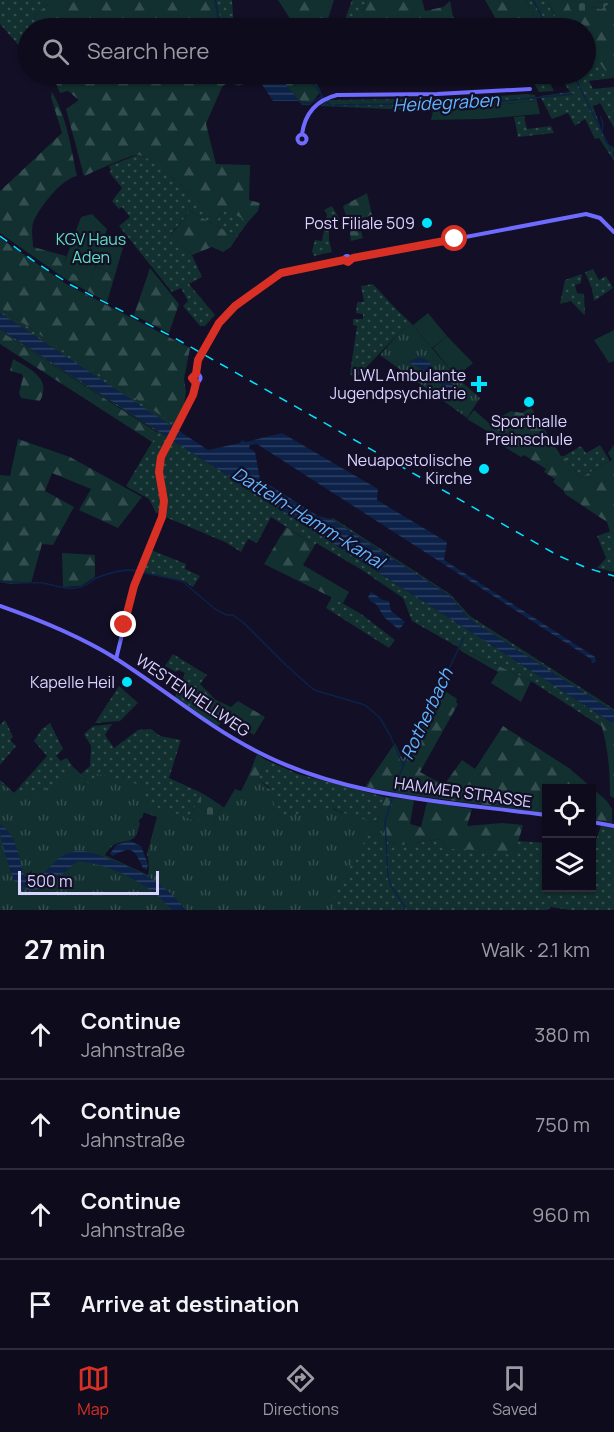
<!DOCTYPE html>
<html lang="en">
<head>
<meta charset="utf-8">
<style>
	body { margin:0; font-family:Manrope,sans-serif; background:#1c1929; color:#f1f3f6 }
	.controls { position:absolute; right:18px; bottom:18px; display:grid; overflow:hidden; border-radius:0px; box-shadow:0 2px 4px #0004 }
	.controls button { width:54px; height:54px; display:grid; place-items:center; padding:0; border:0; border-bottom:2px solid #2e2b3b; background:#0e0b1c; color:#f1f3f6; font:30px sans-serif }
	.scale { position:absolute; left:18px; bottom:15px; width:141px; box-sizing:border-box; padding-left:6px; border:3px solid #d9d4ff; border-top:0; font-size:16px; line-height:21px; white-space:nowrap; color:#d9d4ff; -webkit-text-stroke:4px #130f26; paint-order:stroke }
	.stop { position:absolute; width:18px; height:18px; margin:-14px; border:4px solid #d93025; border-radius:50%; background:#fff }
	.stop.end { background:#d93025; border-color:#fff; box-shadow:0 2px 6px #0008 }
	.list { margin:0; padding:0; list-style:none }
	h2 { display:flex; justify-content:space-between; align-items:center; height:78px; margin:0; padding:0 24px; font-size:26px }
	h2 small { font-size:20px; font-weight:400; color:#9b9ba3 }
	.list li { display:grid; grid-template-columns:39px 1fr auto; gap:18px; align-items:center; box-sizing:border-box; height:90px; padding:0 24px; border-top:2px solid #2e2b3b }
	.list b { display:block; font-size:22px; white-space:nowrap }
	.list p { margin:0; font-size:20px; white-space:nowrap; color:#9b9ba3 }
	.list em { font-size:20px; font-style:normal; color:#9b9ba3 }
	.icon { flex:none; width:33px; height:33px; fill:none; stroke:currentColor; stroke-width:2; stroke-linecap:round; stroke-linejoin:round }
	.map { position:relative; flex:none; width:614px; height:910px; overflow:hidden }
	.search { position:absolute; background:#0e0b1c; box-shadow:0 2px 4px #0004; left:18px; right:18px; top:18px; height:66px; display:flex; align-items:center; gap:15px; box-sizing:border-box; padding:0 21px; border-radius:33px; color:#9b9ba3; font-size:22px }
	.sheet { height:438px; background:#0e0b1c }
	nav { display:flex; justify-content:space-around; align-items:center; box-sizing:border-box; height:84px; border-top:2px solid #2e2b3b; background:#0e0b1c; font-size:16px; color:#9b9ba3 }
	nav a { display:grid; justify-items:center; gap:3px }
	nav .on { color:#d93025 }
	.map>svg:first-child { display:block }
	.grass { fill:url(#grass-dots) }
	.forest { fill:url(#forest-firs) }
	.cemetery { fill:url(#cemetery-stones) }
	.park { fill:url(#park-tufts) }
	.garden { fill:#12302f }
	.water { fill:url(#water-rules) }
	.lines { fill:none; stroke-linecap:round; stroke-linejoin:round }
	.stream { stroke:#0c2248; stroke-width:1.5 }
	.secondary { stroke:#6f6bff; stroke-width:4 }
	.rail { stroke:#00e5ff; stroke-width:1.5; stroke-dasharray:9 8; stroke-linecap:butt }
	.secondary-bridge { stroke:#6f6bff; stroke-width:4 }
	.route { stroke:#d93025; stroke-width:8 }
	.poi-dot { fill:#00e5ff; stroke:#130f26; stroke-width:2 }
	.labels { text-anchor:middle; stroke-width:4.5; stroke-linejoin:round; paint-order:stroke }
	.poi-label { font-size:16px; fill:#d9d4ff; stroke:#130f26; text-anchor:end }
	.park-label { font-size:16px; fill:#5fe0c0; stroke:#130f26 }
	.street-label { font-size:16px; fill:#d9d4ff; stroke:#130f26 }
	.water-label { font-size:18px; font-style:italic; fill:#62b6ff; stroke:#130f26 }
</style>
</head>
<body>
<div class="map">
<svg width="614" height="910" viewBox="0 0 614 910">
	<defs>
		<pattern id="grass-dots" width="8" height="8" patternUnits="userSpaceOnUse" patternTransform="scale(1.5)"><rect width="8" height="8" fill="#12302f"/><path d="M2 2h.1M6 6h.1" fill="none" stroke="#344d4e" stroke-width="1.8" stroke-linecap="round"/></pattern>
		<pattern id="forest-firs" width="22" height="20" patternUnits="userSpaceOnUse" patternTransform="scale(1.5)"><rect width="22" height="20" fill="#12302f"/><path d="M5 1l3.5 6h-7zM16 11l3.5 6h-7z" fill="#344d4e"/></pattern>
		<pattern id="cemetery-stones" width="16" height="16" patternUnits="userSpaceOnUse" patternTransform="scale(1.5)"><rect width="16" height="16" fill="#12302f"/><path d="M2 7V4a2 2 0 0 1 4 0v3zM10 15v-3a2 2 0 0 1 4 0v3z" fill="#344d4e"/></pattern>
		<pattern id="park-tufts" width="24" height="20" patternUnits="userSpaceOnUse" patternTransform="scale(1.5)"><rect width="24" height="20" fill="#12302f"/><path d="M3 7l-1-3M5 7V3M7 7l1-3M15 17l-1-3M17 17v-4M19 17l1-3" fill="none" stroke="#344d4e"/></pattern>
		<pattern id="water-rules" width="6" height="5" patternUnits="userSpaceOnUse" patternTransform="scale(1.5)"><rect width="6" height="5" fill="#0c2248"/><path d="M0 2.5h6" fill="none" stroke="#2f4163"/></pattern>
	</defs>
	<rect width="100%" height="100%" fill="#130f26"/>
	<g class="grass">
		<path d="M 0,0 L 53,0 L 34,16 L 37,28 L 28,28 L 28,56 L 0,24 Z"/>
		<path d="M 216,0 L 232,0 L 234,28 L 222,28 Z"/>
		<path d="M 352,0 L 366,0 L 359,28 L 342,28 Z"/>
		<path d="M 526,0 L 554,0 L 555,6 L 548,4 L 563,28 L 540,28 Z"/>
		<path d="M 599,61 L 613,78 L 589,81 L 593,89 L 614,87 L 614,128 L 600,103 L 593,106 L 606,143 L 614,148 L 614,161 L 599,138 L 595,139 L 585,119 L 575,126 L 568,113 L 552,119 L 540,96 L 570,92 L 563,81 L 550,83 L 554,91 L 539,92 L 529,74 L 586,74 Z"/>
		<path d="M 527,94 L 535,95 L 537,101 L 433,111 L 321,106 L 327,100 L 469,98 Z"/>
		<path d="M 524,116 L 527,129 L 551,126 L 554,133 L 518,137 L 514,117 Z"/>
		<path d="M 137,155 L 150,159 L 159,165 L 218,219 L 224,207 L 248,222 L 237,237 L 190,211 L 171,234 L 192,255 L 202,277 L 189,284 L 215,315 L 205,326 L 200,326 L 183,306 L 188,301 L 181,288 L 172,292 L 119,226 L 130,217 L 122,207 L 119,209 L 112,201 L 122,188 L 109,172 L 111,171 L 109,166 Z"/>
		<path d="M 332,206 L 340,220 L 329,228 L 329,240 L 332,252 L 314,256 L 312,251 L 315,240 L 322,241 L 327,214 L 324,210 Z"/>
		<path d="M 593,269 L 599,280 L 606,276 L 613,288 L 594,301 L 592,289 L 585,272 Z"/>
		<path d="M 582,274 L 581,283 L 575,285 L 577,293 L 584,294 L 585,314 L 584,315 L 571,301 L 560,304 L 565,280 Z"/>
		<path d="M 373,284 L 396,309 L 412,324 L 399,333 L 356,378 L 350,374 L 357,326 L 353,325 L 353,319 L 363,319 L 363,314 L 356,313 L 357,302 L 364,302 L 361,286 Z"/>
		<path d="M 0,308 L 163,416 L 178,427 L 176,430 L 0,313 Z"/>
		<path d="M 0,329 L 614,724 L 614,728 L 600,719 L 602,727 L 531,681 L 458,647 L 412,621 L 403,598 L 362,570 L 316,543 L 315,545 L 271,517 L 257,543 L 248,539 L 241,552 L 225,542 L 163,516 C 170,487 153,471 171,441 L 167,439 C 163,447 157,457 157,467 C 155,482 164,497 160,512 L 156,513 L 149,499 L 126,486 L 158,432 L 0,331 Z"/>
		<path d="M 600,445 L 610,461 L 580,478 L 564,456 L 581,446 L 586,453 Z"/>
		<path d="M 333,518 L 450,594 L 470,616 L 614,709 L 614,712 L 469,619 L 450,596 L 331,519 Z"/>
		<path d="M 614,530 L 614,572 L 597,568 L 606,558 L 597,536 Z"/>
		<path d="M 151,550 L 186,564 L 185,569 L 200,576 L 193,587 L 184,581 L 141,573 Z"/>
		<path d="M 332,597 L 361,614 L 395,640 L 389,648 L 326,608 Z"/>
		<path d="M 173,654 L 207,675 L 200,684 L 204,688 L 192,709 L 175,697 L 185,673 L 178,670 L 176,672 L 165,666 Z"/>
		<path d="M 119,686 L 138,703 L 120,721 L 95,723 Z"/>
		<path d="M 5,720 L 13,737 L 10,740 L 16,746 L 0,765 L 0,725 Z"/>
		<path d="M 50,723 L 63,749 L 56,756 L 61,761 L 67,758 L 73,767 L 81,774 L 90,766 L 91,746 L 84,734 L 93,726 L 112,724 L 105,735 L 114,748 L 138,730 L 151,729 L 160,736 L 181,740 L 169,778 L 202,793 L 189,818 L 211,827 L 270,788 L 258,779 L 266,760 L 298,774 L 385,797 L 377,823 L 355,818 L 332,808 L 365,834 L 402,845 L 441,839 L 447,849 L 517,846 L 518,841 L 546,843 L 546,888 L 592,888 L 592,852 L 601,826 L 614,828 L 614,910 L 570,910 L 551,907 L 547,910 L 186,910 L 151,868 L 147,854 L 157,817 L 142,812 L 134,837 L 0,824 L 0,780 L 14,793 L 47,756 L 34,741 L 42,729 Z"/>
	</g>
	<g class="forest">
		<path d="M 53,0 L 216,0 L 222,28 L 37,28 L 34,16 Z"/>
		<path d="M 278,0 L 334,0 L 325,28 L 296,28 Z"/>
		<path d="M 366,0 L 422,0 L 425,11 L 443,7 L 450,1 L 453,16 L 459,28 L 359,28 Z"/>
		<path d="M 485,0 L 526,0 L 540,28 L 501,28 Z"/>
		<path d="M 554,0 L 567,0 L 571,10 L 592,7 L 601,9 L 614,1 L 614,78 L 610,77 L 599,62 L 586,72 L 586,53 L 590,49 L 586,43 L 586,28 L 563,28 L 547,2 L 554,5 Z"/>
		<path d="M 52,74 L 105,74 L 114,80 C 122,77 134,78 140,74 L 246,74 L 247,79 L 244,84 L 239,86 L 228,82 L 222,87 L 206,124 L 216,164 L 250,165 L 249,200 L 260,203 L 258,211 L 248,222 L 224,208 L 218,219 C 200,205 156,156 137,155 C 130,155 94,172 84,176 L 66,109 L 79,100 L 68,91 L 60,93 Z"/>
		<path d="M 290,74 L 310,74 L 321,91 L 310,105 L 302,105 L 284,82 Z"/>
		<path d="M 366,74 L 437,74 L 438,81 L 413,77 L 367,82 Z"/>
		<path d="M 52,92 C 67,117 71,148 77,176 C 62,178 38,209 33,223 C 31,230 33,239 33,247 L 66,256 L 63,269 L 90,280 L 96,266 L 115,275 L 107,302 L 67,280 L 0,233 L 0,191 L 62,133 L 51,97 Z"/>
		<path d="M 367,193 L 372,215 L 358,220 L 363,238 L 351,241 L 349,226 L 343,206 Z"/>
		<path d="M 190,211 L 237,237 L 231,247 L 223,252 L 212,247 L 192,255 L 171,235 Z"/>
		<path d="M 0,238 L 66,284 L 190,348 L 184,379 L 186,392 L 184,405 L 174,424 L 0,308 Z"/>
		<path d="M 150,268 L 179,304 L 169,333 L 134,315 Z"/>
		<path d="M 0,331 L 158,433 L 152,442 L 0,344 Z"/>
		<path d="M 13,359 C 31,369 52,379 40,401 L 21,398 L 19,393 L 23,377 L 22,374 L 10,371 Z"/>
		<path d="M 531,407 L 561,456 L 564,456 L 580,478 L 612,460 L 608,453 L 614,445 L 614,530 L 610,532 L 607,522 L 565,494 L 564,491 L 553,482 L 555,479 L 544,472 L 546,469 L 524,455 L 521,457 L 485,435 L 487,431 L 467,419 L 474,410 L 490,424 C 497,418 503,416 511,411 L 522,413 Z"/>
		<path d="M 18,439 L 70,457 L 142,497 L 118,528 L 79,510 L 91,489 L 52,473 L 45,491 L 74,507 L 53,545 L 42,544 L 31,583 L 10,584 L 0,582 L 0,475 L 10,476 Z"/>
		<path d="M 286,527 L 315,545 L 303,565 L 349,592 L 343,603 L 264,564 Z"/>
		<path d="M 62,553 L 95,555 L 95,577 L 81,586 L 63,587 Z"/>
		<path d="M 458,647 L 531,681 L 521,702 L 491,683 L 498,672 L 461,651 Z"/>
		<path d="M 204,688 L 216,700 L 231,707 L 238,701 L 265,717 L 254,735 L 224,717 L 218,727 L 192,709 Z"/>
		<path d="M 442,689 L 457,699 L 456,702 L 458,704 L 420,772 L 444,785 L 462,760 L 475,769 L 503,726 L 569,768 L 607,801 L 612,809 L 612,823 L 592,819 L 592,788 L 546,788 L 546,813 L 403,794 L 365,787 L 395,743 L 403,760 L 434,695 Z"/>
		<path d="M 599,718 L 614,728 L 614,798 L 610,796 C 610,769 608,744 599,718 Z"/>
		<path d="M 257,754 L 266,760 L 258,779 C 284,799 281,812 266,837 L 228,842 L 213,832 L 211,827 L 222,806 L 248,826 L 269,817 L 271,814 L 268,808 L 242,793 Z"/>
		<path d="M 385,797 L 414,800 L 410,824 L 421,827 L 427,802 L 472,809 L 467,826 L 502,823 L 523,825 L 517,846 L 511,855 L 464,849 L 447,849 L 441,839 L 402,845 L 312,820 L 312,811 L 314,808 C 336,808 355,818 377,823 Z"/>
	</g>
	<g class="cemetery">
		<path d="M 567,0 L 614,0 L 614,1 L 601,9 L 592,7 L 578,18 L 571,10 Z"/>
		<path d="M 202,793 L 222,806 L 211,827 L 189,818 Z"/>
	</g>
	<g class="park">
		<path d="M 412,324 L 456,377 L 480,398 L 467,418 L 380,355 L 399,333 Z"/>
		<path d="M 75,769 L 90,785 L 97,774 L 145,786 L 142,799 L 157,808 L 154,816 L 144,812 L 142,818 L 138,820 L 140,824 C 138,829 137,835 134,838 C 122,846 116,837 105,855 L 148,875 L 149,868 L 148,853 L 160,807 L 192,820 L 199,819 L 214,825 L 235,789 L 241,791 L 249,775 C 267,788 273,795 278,817 L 327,809 L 339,811 L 345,817 L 385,826 L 381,835 L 370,831 L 334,896 L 334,910 L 0,910 L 0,781 L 13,793 L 16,792 L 21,796 L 29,792 L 37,795 Z"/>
	</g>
	<g class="garden">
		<path d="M 537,101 L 540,114 L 483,119 L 431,120 L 433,111 Z"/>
		<path d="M 92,214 L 107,229 L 105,235 L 123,248 L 115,275 L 96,266 L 90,281 L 62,269 L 81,217 Z"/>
		<path d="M 428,313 L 447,336 L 432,348 L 413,325 Z"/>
		<path d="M 614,330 L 614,361 L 609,363 L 594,340 Z"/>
		<path d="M 447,336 L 473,363 L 456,377 L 433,348 Z"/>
	</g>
	<g class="water">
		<path d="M 255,74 L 290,74 L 284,82 L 299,101 L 273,101 Z"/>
		<path d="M 0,313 L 208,450 L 240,443 L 242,440 L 246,442 L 282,433 L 378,489 L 377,500 L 447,542 L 444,560 L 595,657 L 596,662 L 592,663 L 591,659 L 257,444 L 250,445 L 249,448 L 255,452 L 260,479 L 318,516 L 331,519 L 450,596 L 469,619 L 614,712 L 614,724 L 0,329 Z"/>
		<path d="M 419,357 L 428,360 C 432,367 435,375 443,379 C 449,383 453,384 459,390 L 457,395 L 452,395 L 427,372 L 408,362 Z"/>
		<path d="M 371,592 L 383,600 L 389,601 L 391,611 L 405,622 L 399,630 L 384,617 L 376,604 L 370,601 L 368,597 Z"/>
		<path d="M 0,824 C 17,835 19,858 24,876 L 30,880 C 44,878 51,863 62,856 C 77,847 92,852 106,858 C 138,869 165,883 186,910 L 172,910 C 149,884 114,865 78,861 C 65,870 44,895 27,889 C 22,887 18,883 14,881 C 8,863 0,843 0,824 Z"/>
		<path d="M 130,841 L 141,846 L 148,864 L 147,870 L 143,868 C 135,851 133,844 113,856 L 110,854 L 116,845 Z"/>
	</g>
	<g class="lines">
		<g class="stream">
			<path d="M 215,0 L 220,28"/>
			<path d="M 533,0 L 548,28"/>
			<path d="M 308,74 L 322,96"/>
			<path d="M 573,74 L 611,150"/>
			<path d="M 299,101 C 308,106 314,102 322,96 L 326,102 L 331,105 L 393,104 L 431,108 L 573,94"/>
			<path d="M 601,117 L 603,125 L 602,131"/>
			<path d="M 613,152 L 614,156"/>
			<path d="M 142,572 L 182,581 L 215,609 L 226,615 L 233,615 L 244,623 L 287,666 L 314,690 L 365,705 L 380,718 L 390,735 L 403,765"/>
			<path d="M 0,581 C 14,583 28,582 43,583 C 56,585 66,591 80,587 C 86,586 91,581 96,578 C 109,573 124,568 138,571"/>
			<path d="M 394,793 L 400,773 L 464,637"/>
			<path d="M 393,797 L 385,821 L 388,877 L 391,886 L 405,907 L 404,910"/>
		</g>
		<g class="secondary">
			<path d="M 302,134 C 305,113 317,100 337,95 L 437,94 L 530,89"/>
			<circle cx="302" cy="139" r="4.5"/>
			<circle cx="347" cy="259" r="3"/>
			<path d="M 350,259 L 586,214 L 600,218 L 614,232"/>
			<path d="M 203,351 L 226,313 L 271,279 L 288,271 L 344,260"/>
			<circle cx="196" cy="378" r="4.5"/>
			<path d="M 196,374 L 197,364 L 201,356"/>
			<path d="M 0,606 C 40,620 79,636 115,658 C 164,689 208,727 260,753 C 348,798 450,802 546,815"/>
			<path d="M 116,659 L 134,586 L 163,513 C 166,494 156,476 162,456 C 170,431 191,410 196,383"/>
			<path d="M 592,822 L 614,826"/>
		</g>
		<path class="rail" d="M 0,236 L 35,262 L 71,285 L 173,337 L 559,556 L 587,568 L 614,576"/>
		<path class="secondary-bridge" d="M 201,356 L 203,351"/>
	</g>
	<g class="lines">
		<path class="route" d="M 124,625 L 134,586 L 162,517 L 164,501 L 159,472 L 161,457 L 193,395 L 196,383 L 192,378 L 196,374 L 198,360 L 219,323 L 235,306 L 281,273 L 344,260 L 348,262 L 353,258 L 455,239"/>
	</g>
	<g class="poi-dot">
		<circle cx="427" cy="223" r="6"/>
		<path d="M476 375h6v6h6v6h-6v6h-6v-6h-6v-6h6z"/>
		<circle cx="529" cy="402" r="6"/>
		<circle cx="484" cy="469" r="6"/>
		<circle cx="127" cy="682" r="6"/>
	</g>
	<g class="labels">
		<g class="poi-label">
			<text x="415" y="229">Post Filiale 509</text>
			<text x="466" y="381">LWL Ambulante<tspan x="466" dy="18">Jugendpsychiatrie</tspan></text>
			<text x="529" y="427" text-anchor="middle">Sporthalle<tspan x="529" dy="18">Preinschule</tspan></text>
			<text x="472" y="466">Neuapostolische<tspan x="472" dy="18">Kirche</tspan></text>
			<text x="115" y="688">Kapelle Heil</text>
		</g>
		<g class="park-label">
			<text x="91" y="245">KGV Haus<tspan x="91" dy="18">Aden</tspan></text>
		</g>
		<g class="street-label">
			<text transform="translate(193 695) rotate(34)" y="6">WESTENHELLWEG</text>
			<text transform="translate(463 792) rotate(8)" y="6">HAMMER STRASSE</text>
		</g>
		<g class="water-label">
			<text transform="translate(446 103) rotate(-3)" y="6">Heidegraben</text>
			<text transform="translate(308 518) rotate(32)" y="6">Datteln-Hamm-Kanal</text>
			<text transform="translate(427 714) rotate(-65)" y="6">Rotherbach</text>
		</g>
	</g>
</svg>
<div class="controls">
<button><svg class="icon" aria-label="locate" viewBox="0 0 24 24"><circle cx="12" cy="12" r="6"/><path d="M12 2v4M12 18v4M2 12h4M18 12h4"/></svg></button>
<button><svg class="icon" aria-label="layers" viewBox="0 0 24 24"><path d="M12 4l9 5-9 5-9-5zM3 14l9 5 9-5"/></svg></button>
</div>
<div class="scale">500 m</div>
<div class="stop" style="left:455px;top:239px"></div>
<div class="stop end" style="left:124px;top:625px"></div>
<div class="search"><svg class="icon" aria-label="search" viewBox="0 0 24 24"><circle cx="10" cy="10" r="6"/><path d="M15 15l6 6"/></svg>Search here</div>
</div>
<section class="sheet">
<h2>27 min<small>Walk · 2.1 km</small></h2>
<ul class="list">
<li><svg class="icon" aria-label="ahead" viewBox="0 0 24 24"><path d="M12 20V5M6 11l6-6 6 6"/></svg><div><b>Continue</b><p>Jahnstraße</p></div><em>380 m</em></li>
<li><svg class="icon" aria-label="ahead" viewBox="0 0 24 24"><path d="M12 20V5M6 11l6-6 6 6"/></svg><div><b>Continue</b><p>Jahnstraße</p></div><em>750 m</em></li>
<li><svg class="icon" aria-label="ahead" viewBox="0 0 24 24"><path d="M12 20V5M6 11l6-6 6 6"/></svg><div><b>Continue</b><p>Jahnstraße</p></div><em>960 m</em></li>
<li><svg class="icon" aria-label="arrive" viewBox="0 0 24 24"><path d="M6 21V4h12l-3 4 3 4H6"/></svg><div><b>Arrive at destination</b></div></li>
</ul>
</section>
<nav>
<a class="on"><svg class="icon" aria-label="map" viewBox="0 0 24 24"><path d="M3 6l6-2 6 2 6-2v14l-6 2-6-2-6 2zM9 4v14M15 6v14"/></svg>Map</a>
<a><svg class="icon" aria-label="directions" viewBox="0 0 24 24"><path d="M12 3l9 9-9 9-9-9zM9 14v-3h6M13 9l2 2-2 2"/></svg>Directions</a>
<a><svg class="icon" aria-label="saved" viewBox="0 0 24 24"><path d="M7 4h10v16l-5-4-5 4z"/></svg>Saved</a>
</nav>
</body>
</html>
